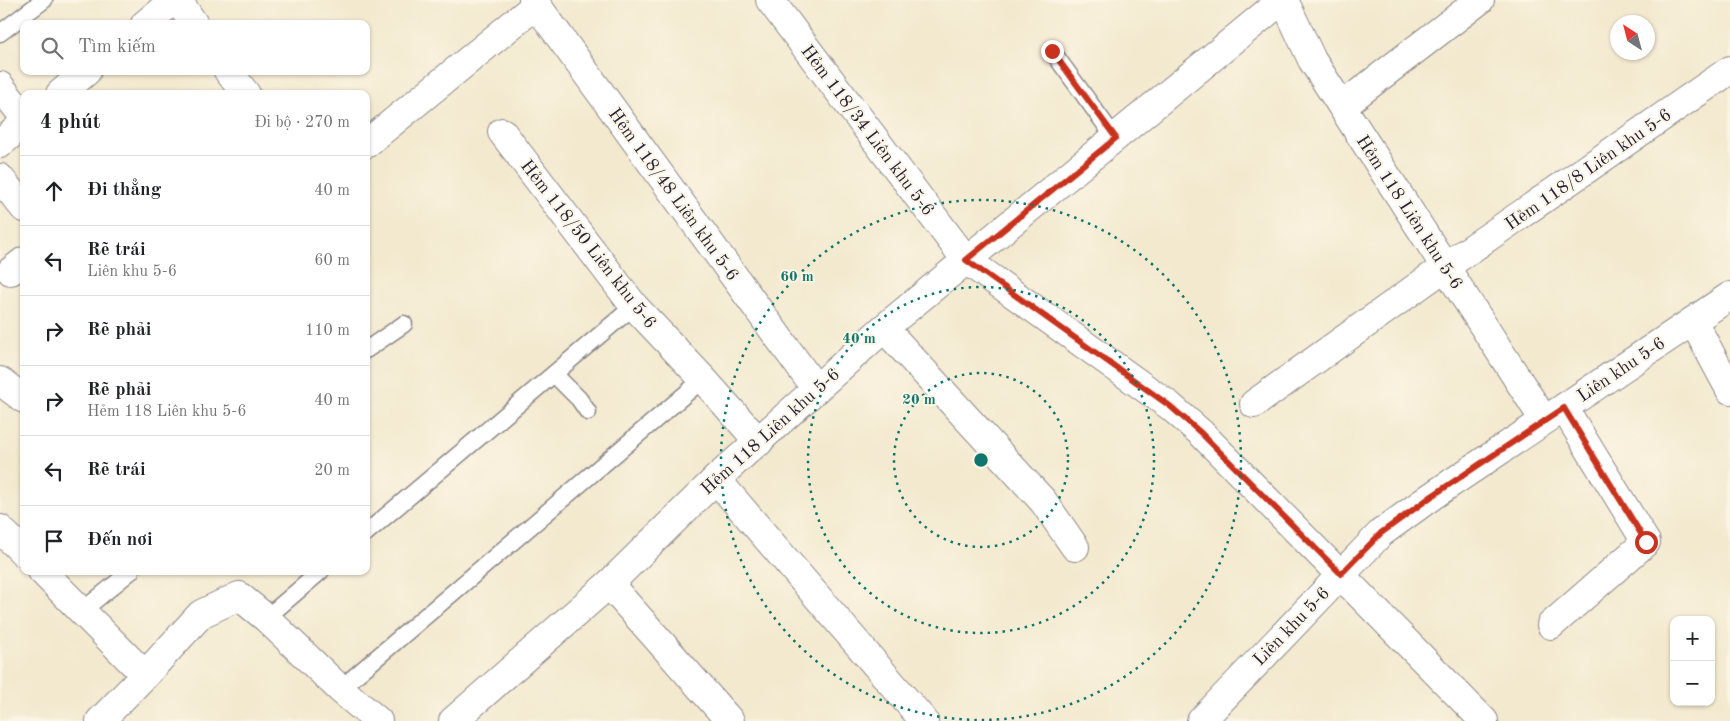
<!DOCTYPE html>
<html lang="vi">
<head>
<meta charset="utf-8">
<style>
	body { margin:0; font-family:"Old Standard TT",serif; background:#f6f6f6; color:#202124 }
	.controls { position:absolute; right:15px; bottom:15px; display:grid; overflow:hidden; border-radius:10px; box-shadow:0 1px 4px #0004 }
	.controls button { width:45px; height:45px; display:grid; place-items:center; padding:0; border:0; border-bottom:1px solid #e0e0e0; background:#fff; color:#202124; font:25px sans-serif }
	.compass { position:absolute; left:1610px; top:15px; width:45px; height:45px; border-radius:50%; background:#fff; box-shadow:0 1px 4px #0004; rotate:324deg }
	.stop { position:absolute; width:15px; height:15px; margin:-11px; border:4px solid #c8321e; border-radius:50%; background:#fff }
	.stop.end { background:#c8321e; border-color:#fff; box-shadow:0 1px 5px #0008 }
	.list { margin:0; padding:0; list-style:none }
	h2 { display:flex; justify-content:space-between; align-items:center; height:65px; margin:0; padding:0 20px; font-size:21px }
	h2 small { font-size:16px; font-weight:400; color:#757577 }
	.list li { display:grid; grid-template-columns:32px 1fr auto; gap:15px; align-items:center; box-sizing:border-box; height:70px; padding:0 20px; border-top:1px solid #e0e0e0 }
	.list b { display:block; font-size:19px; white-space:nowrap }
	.list p { margin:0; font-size:16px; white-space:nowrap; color:#757577 }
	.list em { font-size:16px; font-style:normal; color:#757577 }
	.icon { flex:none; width:28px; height:28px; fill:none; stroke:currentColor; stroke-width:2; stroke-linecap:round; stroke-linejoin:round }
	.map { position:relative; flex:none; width:1730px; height:721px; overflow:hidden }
	.search { position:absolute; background:#fff; box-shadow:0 1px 4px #0004; left:20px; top:20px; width:350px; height:55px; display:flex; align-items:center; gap:12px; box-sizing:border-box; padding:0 18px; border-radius:10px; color:#757577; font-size:19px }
	.panel { position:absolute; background:#fff; box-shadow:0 1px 4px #0004; left:20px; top:90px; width:350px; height:485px; border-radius:10px }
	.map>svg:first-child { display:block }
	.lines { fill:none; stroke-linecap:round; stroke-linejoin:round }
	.lane-casing { stroke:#8a8685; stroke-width:19 }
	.street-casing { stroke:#8a8685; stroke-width:30 }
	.lane { stroke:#fff; stroke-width:16 }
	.street { stroke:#fff; stroke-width:28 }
	.route { stroke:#c8321e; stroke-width:6 }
	.ring { fill:none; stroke:#0f766e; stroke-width:2.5; stroke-dasharray:2.5 5 }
	.labels { text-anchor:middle; stroke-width:4; stroke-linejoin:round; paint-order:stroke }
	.street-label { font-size:18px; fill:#22223b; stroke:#fcf5e5 }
	.centre { fill:#0f766e; stroke:#fcf5e5; stroke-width:2.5 }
	.ring-label { font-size:15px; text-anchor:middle; font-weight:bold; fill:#0f766e; stroke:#fcf5e5; stroke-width:4; stroke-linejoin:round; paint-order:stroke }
</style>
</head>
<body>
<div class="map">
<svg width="1730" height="721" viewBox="0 0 1730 721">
	<rect width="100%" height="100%" fill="#fcf5e5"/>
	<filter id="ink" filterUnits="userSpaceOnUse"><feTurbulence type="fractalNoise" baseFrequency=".02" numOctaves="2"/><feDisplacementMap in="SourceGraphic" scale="10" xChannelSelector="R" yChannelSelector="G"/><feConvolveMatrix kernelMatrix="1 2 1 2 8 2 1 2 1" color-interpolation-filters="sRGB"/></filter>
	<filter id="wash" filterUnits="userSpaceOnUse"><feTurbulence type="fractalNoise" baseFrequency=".0096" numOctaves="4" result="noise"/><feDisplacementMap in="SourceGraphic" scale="20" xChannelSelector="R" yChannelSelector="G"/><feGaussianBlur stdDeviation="1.12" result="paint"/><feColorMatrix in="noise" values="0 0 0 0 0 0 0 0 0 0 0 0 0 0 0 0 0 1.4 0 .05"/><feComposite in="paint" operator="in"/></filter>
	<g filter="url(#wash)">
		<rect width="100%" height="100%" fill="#f3e9cf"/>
	</g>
	<g filter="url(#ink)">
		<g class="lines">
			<defs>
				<g id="lane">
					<path d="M 0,33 L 44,0"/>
					<path d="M 1052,51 L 1115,138"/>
					<path d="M 366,350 L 404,324"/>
					<path d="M 554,374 L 579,399 L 588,412"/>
					<path d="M 366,533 L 634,306"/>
					<path d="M 82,611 L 131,571"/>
					<path d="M 266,618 L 321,571"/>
					<path d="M 340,689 L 703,379"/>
				</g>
				<g id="street">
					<path d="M 178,0 L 194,24"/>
					<path d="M 533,0 L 816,389"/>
					<path d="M 770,0 L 966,260 L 1170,406 L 1201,433 L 1484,721"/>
					<path d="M 1284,0 L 1312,60 L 1544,420"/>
					<path d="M 145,24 L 174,0"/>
					<path d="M 228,71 L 246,94"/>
					<path d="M 0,86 L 24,117"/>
					<path d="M 60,94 L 87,71"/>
					<path d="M 1342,106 L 1480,0"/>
					<path d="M 502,132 L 634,306 L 703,379 L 759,442"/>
					<path d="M 0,144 L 24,123"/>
					<path d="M 366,144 L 536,5"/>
					<path d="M 0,178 L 24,208"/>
					<path d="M 11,271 L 24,261"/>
					<path d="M 1693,321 L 1730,390"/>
					<path d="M 884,328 L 1043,501 L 1075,547"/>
					<path d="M 0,381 L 24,399"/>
					<path d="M 1254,404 L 1445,267 L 1730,70"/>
					<path d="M 716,479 L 924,721"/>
					<path d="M 0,529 L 24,553"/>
					<path d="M 42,571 L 145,675"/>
					<path d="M 609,584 L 730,721"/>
					<path d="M 1551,625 L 1646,542 L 1564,408"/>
					<path d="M 100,721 L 145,675 L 201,614 L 239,596 L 266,618 L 340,689 L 378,721"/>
					<path d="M 453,721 L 609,584 L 716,479 L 884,328 L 1282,0"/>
					<path d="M 1201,721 L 1381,533 L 1432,496 L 1730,296"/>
				</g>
			</defs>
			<use href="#lane" class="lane-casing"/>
			<use href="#street" class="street-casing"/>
			<use href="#lane" class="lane"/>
			<use href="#street" class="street"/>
		</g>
	</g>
	<g class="lines" filter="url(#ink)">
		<path class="route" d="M 1052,51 L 1116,138 L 966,260 L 1170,406 L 1201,433 L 1341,574 L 1381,533 L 1432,496 L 1564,408 L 1646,542"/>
	</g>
	<g class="ring">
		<circle cx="981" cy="460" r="87"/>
		<circle cx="981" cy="460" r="173"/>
		<circle cx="981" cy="460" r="260"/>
	</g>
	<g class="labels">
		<g class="street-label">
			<text transform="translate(868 130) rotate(53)" y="6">Hẻm 118/34 Liên khu 5-6</text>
			<text transform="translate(1588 169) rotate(-35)" y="6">Hẻm 118/8 Liên khu 5-6</text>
			<text transform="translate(674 194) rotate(54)" y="6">Hẻm 118/48 Liên khu 5-6</text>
			<text transform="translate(1410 212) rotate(57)" y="6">Hẻm 118 Liên khu 5-6</text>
			<text transform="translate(589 244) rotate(52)" y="6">Hẻm 118/50 Liên khu 5-6</text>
			<text transform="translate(1621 369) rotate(-34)" y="6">Liên khu 5-6</text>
			<text transform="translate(770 431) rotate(-42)" y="6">Hẻm 118 Liên khu 5-6</text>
			<text transform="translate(1291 626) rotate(-46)" y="6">Liên khu 5-6</text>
		</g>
	</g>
	<circle cx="981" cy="460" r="8" class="centre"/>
	<g class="ring-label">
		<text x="797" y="281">60 m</text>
		<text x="859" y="343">40 m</text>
		<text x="919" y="404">20 m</text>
	</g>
</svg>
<div class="controls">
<button>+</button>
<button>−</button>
</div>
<svg class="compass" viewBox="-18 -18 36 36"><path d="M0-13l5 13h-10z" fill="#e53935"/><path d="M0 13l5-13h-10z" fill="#757577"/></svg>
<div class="stop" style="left:1646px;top:542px"></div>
<div class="stop end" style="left:1052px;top:51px"></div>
<div class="search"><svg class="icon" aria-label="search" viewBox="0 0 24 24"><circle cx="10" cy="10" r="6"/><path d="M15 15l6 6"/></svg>Tìm kiếm</div>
<section class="panel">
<h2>4 phút<small>Đi bộ · 270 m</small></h2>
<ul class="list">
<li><svg class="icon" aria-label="ahead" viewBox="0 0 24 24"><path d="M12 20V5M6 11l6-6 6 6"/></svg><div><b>Đi thẳng</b></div><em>40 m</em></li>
<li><svg class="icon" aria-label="left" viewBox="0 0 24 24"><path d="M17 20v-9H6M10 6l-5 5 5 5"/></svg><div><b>Rẽ trái</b><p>Liên khu 5-6</p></div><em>60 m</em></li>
<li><svg class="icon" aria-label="right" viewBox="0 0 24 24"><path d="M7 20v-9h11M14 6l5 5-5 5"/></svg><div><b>Rẽ phải</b></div><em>110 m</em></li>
<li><svg class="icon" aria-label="right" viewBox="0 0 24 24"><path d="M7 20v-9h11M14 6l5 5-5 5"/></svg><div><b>Rẽ phải</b><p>Hẻm 118 Liên khu 5-6</p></div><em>40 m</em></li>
<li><svg class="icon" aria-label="left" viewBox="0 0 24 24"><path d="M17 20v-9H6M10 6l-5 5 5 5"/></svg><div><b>Rẽ trái</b></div><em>20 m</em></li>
<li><svg class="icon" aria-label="arrive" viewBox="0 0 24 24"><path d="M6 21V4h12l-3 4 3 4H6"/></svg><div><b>Đến nơi</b></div></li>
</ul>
</section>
</div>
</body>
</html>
